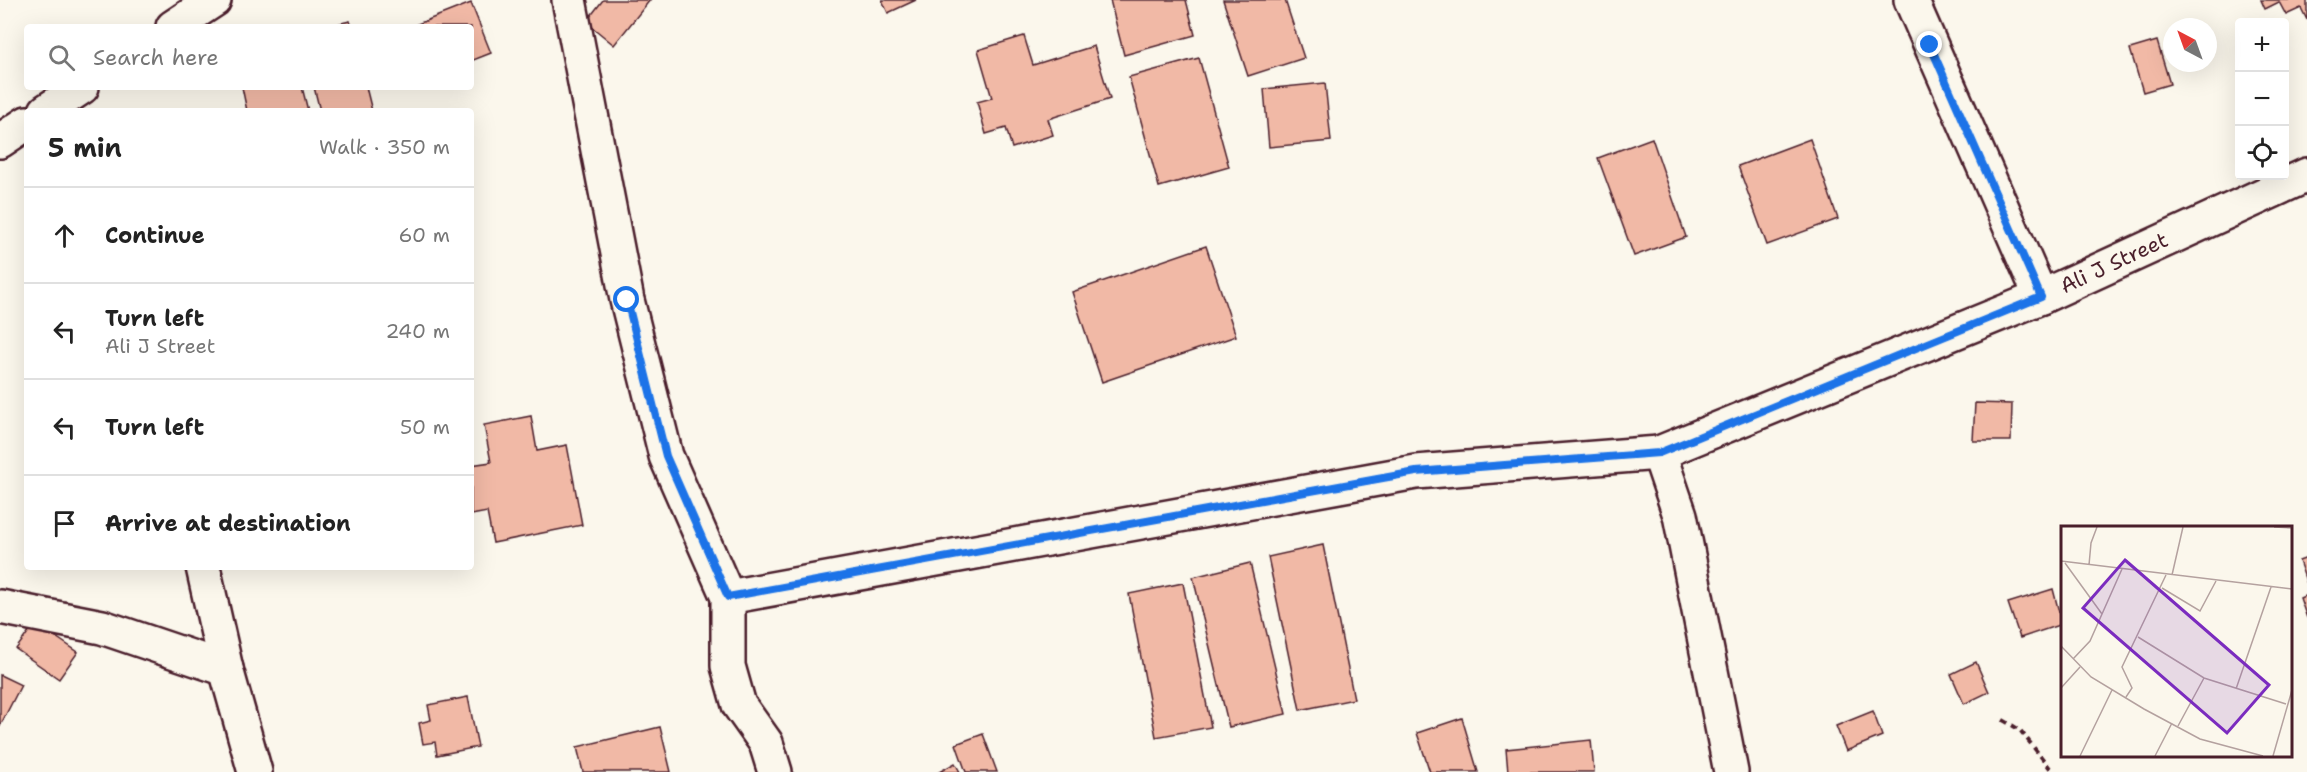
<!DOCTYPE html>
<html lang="en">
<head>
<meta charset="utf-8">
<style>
	body { margin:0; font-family:"Shantell Sans",sans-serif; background:#f2f2f2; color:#222 }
	.controls { position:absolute; right:18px; top:18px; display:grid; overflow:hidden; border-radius:6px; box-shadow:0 6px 24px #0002 }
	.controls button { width:54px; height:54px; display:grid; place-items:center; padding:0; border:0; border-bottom:2px solid #e0e0e0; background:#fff; color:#222; font:30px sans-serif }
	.compass { position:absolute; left:2163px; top:18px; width:54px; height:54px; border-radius:50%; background:#fff; box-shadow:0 6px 24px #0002; rotate:319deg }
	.stop { position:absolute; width:18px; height:18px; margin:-14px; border:4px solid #1a73e8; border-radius:50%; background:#fff }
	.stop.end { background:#1a73e8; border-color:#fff; box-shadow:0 2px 6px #0008 }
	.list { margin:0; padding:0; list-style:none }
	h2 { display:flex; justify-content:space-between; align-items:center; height:78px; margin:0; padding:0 24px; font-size:26px }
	h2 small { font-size:20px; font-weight:400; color:#767676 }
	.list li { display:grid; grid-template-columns:39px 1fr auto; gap:18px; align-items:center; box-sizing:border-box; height:96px; padding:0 24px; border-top:2px solid #e0e0e0 }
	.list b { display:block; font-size:22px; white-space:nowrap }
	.list p { margin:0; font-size:20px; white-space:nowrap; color:#767676 }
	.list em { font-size:20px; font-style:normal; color:#767676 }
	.icon { flex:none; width:33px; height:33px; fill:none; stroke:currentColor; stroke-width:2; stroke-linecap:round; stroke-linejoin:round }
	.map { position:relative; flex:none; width:2307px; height:772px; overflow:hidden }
	.search { position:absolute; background:#fff; box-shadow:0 6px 24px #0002; left:24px; top:24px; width:450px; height:66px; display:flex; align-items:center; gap:15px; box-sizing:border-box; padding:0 21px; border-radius:6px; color:#767676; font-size:22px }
	.panel { position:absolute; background:#fff; box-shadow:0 6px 24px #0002; left:24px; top:108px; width:450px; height:462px; border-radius:6px }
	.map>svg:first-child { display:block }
	.building { fill:#f1b9a6; stroke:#4a1f2b; stroke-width:1.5 }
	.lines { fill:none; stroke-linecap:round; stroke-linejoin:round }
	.minor-casing { stroke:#4a1f2b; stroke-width:38 }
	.path { stroke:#4a1f2b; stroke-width:4; stroke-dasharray:6 4.5; stroke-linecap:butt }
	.minor { stroke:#fbf7ec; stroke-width:33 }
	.route { stroke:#1a73e8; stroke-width:8 }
	.labels { text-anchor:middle; stroke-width:6; stroke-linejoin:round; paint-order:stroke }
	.street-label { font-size:21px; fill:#4a1f2b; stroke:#fbf7ec }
	.inset-road { fill:none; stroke:#b4a19f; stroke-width:1.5 }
	.view { fill:#7b2cbf; fill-opacity:0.15; stroke:#7b2cbf; stroke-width:3 }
	.inset-edge { fill:none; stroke:#4a1f2b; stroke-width:3 }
</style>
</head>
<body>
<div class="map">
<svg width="2307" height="772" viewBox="0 0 2307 772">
	<rect width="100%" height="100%" fill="#fbf7ec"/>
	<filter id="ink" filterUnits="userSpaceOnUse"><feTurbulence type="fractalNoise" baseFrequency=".0167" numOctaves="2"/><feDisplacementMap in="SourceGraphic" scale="12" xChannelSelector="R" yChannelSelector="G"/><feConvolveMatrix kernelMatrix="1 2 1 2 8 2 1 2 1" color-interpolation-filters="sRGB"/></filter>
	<g filter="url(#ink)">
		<g class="building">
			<path d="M 603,0 L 650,0 L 614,45 L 586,22 Z"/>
			<path d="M 882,0 L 916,0 L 888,13 Z"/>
			<path d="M 1110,0 L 1186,0 L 1195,35 L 1124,55 Z"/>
			<path d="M 1223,0 L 1285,0 L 1304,58 L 1248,76 Z"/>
			<path d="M 2261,0 L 2307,0 L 2307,20 L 2301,8 L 2286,15 L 2279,2 L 2265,9 Z"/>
			<path d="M 471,3 L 491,53 L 471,61 L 471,27 L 410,27 Z"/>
			<path d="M 350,21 L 352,27 L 325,27 Z"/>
			<path d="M 1024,36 L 1033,65 L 1094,46 L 1110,99 L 1048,119 L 1053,135 L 1012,148 L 1006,128 L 986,134 L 977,102 L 992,98 L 978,50 Z"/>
			<path d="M 2157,41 L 2170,84 L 2143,92 L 2130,49 Z"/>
			<path d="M 1199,58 L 1229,167 L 1159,187 L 1129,77 Z"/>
			<path d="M 1325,83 L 1331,141 L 1269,147 L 1264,89 Z"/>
			<path d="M 242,87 L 302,87 L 308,111 L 247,111 Z"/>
			<path d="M 314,87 L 366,87 L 372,111 L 320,111 Z"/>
			<path d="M 1652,138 L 1686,237 L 1634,256 L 1598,158 Z"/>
			<path d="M 1810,139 L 1838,219 L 1767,245 L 1738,166 Z"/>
			<path d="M 1206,246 L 1236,336 L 1102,382 L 1072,292 Z"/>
			<path d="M 1975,403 L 2012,404 L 2011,441 L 1973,441 Z"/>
			<path d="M 531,416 L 537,451 L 567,445 L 582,525 L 493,543 L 487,512 L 471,515 L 471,465 L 491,462 L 484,425 Z"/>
			<path d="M 1323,545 L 1354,699 L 1300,710 L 1268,557 Z"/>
			<path d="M 2307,558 L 2307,584 L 2299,561 Z"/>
			<path d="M 1250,563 L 1286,714 L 1229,727 L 1193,577 Z"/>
			<path d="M 1183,583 L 1211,727 L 1156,737 L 1129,594 Z"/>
			<path d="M 2053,589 L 2062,624 L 2020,638 L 2008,603 Z"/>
			<path d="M 2307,595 L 2307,618 L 2300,598 Z"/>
			<path d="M 35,623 L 78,652 L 59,679 L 16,649 Z"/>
			<path d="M 1976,662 L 1989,692 L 1964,704 L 1951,674 Z"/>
			<path d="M 0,675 L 21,685 L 0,726 Z"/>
			<path d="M 468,697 L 478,747 L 437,755 L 435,742 L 423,744 L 419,723 L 431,720 L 428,705 Z"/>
			<path d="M 1873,711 L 1882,736 L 1846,751 L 1836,726 Z"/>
			<path d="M 1462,718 L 1478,772 L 1430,772 L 1417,733 Z"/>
			<path d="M 660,727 L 671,772 L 583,772 L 577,747 Z"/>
			<path d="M 983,734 L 997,772 L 966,772 L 956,744 Z"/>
			<path d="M 1591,740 L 1594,772 L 1508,772 L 1506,749 Z"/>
			<path d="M 955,763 L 960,772 L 939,772 Z"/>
		</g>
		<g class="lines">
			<defs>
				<g id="minor">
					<path d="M 569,0 L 627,300 L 666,456 L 728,597 L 728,666 L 739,705 L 766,743 L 775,772"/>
					<path d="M 1911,0 L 2041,297"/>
					<path d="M 173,27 L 214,0"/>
					<path d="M 46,111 L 82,87"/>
					<path d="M 0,141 L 27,123"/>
					<path d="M 1659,453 L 1680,515 L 1731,772"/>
					<path d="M 203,567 L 226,669 L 255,772"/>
					<path d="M 728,597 L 1416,472 L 1659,453 L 2041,297 L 2307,175"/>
					<path d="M 0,607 L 102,627 L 226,669"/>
				</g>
			</defs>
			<use href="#minor" class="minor-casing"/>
			<path class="path" d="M 2003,720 L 2020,730 L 2053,772"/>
			<use href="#minor" class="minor"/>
		</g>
	</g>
	<g class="lines" filter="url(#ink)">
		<path class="route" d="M 627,300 L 666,456 L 728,597 L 1416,472 L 1659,453 L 2041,297 L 1930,45"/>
	</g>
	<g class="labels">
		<g class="street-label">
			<text transform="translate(2114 263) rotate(-25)" y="7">Ali J Street</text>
		</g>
	</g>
	<g transform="translate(2061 526)">
		<rect width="231" height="231" fill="#fbf7ec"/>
		<path class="inset-road" d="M 213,1 L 231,2M 0,35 L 231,63M 4,37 L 41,88M 28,39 L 30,17 L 36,1M 111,49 L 122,1M 101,62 L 139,85 L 155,55M 77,111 L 143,152 L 225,178M 0,120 L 30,151 L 83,183 L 139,213 L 202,230M 12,133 L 29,115 L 61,43M 0,162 L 19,141M 175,163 L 210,61M 65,171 L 71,162 L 61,141 L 105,49M 117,200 L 143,152M 19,230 L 51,164M 94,230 L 111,197M 212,230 L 231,164"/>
		<path class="view" d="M 64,34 L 208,159 L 166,207 L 22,82 Z"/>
		<rect width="231" height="231" class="inset-edge"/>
	</g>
</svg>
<div class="controls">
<button>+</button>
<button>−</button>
<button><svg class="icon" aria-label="locate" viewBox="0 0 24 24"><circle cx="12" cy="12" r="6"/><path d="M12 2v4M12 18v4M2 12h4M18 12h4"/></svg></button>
</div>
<svg class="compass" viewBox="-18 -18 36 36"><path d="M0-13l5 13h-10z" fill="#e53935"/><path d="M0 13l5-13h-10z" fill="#767676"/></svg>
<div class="stop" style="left:627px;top:300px"></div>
<div class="stop end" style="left:1930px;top:45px"></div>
<div class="search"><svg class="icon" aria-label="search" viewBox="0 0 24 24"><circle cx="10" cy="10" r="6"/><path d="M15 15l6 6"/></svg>Search here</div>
<section class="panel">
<h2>5 min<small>Walk · 350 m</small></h2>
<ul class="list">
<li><svg class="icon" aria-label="ahead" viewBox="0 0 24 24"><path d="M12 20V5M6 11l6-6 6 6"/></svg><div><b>Continue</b></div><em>60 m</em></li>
<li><svg class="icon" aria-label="left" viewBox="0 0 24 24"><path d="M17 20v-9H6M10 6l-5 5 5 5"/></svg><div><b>Turn left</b><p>Ali J Street</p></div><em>240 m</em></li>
<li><svg class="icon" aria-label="left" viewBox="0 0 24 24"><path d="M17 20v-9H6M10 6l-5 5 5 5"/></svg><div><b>Turn left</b></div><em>50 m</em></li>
<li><svg class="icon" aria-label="arrive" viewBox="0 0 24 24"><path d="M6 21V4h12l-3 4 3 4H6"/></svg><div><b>Arrive at destination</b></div></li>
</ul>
</section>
</div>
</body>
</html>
